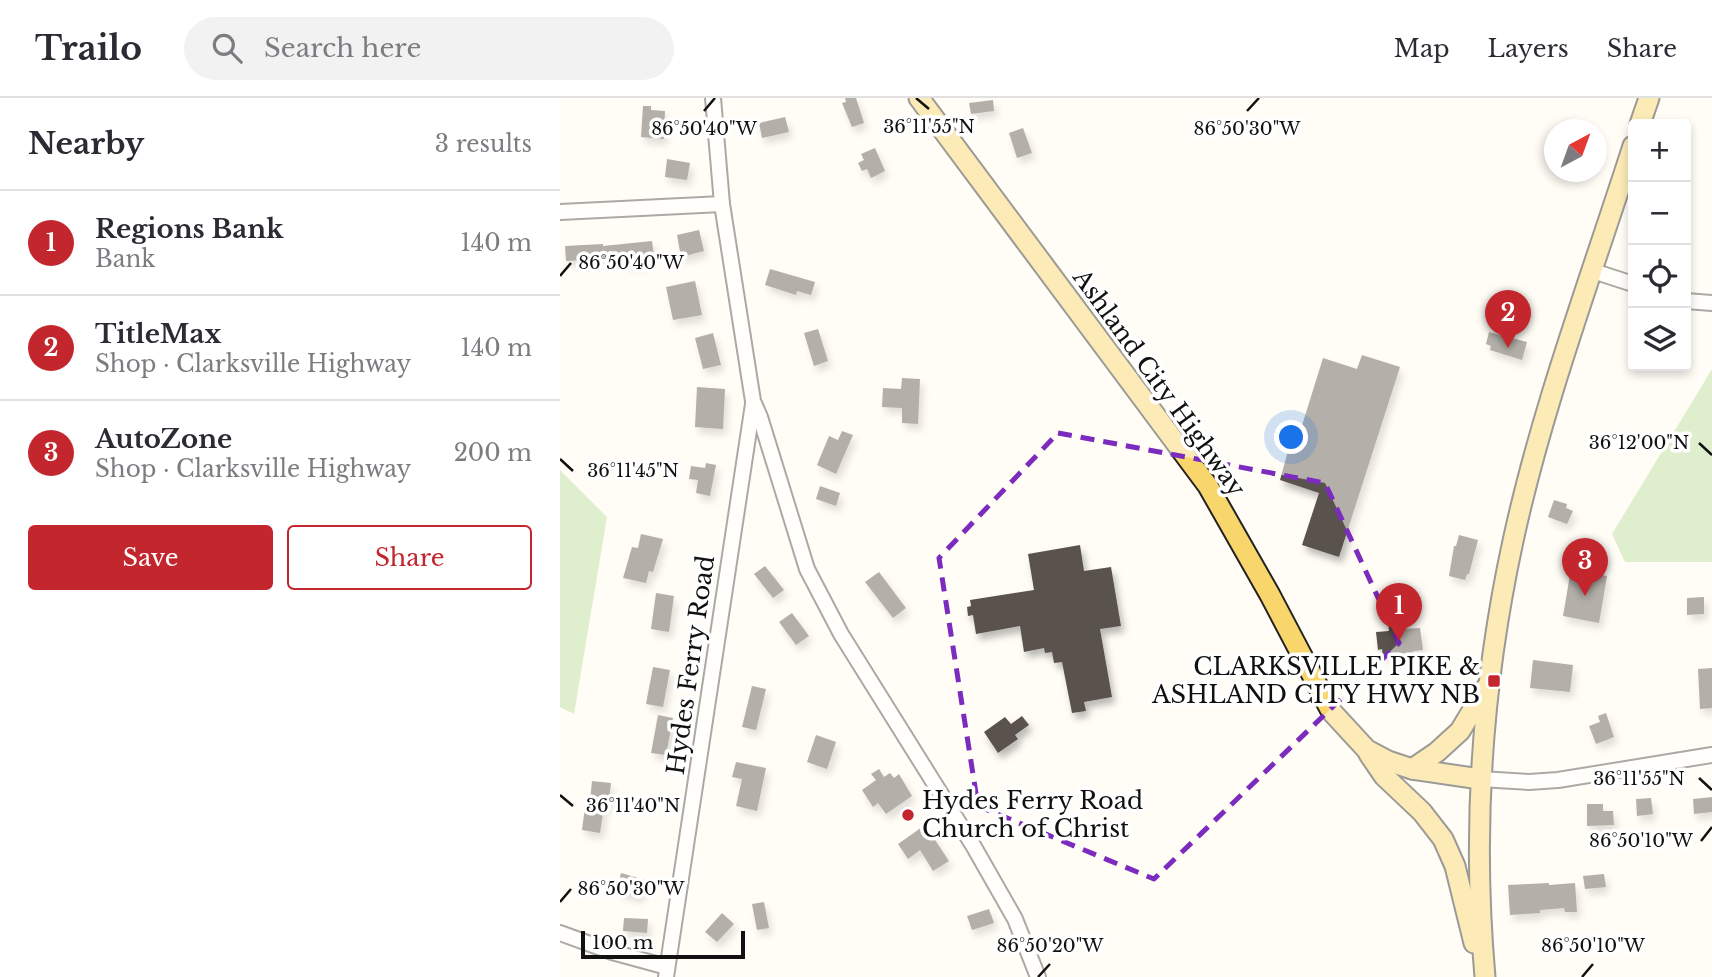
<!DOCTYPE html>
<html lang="en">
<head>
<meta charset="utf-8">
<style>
	body { margin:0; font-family:"Libre Baskerville",serif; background:#f2f2f3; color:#2b2b33 }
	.controls { position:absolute; right:21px; top:21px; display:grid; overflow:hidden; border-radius:7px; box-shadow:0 4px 10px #0003 }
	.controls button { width:63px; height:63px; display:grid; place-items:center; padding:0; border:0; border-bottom:2px solid #e1e1e2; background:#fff; color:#2b2b33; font:35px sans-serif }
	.compass { position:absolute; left:984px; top:21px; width:63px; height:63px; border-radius:50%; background:#fff; box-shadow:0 4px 10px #0003; rotate:41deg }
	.scale { position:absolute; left:21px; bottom:18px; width:164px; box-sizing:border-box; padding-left:7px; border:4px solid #111; border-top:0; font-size:19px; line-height:24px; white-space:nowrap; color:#111; -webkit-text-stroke:5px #fff; paint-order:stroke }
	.you { position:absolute; left:732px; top:340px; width:24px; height:24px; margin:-18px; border:5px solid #fff; border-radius:50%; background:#1a73e8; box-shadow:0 0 0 10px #1a73e833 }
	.badge { display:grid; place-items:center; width:46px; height:46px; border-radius:50%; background:#c4262e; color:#fff; font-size:23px; font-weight:700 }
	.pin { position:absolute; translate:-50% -58px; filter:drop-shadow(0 2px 4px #0008) }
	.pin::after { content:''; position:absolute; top:37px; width:24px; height:21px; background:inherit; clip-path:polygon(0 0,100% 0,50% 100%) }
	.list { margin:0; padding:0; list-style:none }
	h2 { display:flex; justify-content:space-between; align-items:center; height:91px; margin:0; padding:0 28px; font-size:30px }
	h2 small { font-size:23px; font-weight:400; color:#7c7c81 }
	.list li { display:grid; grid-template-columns:46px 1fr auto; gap:21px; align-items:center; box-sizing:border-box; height:105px; padding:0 28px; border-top:2px solid #e1e1e2 }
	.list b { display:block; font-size:26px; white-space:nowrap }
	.list p { margin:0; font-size:23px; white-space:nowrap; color:#7c7c81 }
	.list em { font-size:23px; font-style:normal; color:#7c7c81 }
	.actions { display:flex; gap:14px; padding:21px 28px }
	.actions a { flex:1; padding:16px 0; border:2px solid #c4262e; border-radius:7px; text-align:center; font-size:24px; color:#c4262e }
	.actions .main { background:#c4262e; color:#fff }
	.icon { flex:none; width:38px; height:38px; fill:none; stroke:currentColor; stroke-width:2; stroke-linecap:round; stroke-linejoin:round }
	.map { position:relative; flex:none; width:1152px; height:879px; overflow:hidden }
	header { display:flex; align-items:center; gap:42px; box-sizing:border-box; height:98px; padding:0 35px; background:#fff; border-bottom:2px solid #e1e1e2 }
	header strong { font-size:33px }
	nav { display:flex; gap:38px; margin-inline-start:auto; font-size:24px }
	.search { width:490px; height:63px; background:#f2f2f3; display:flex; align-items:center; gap:18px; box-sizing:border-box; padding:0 24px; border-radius:38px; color:#7c7c81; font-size:26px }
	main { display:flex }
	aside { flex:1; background:#fff }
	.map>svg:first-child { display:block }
	.forest { fill:#b9dc9c }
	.building { fill:#5a524d; filter:url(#shadow) }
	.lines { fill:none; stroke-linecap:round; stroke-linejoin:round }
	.minor-casing { stroke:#444; stroke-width:18 }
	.major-casing { stroke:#222; stroke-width:23 }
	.minor { stroke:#fff; stroke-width:14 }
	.major { stroke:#f9d66b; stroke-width:19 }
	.marked { fill:none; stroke:#7b2cbf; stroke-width:5; stroke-dasharray:14 9; stroke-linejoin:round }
	.ticks { fill:none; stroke:#111; stroke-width:2.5 }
	.poi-dot { fill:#c4262e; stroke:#fff; stroke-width:2.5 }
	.labels { text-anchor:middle; stroke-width:7; stroke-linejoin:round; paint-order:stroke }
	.street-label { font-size:24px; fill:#111; stroke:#fff }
	.poi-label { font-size:24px; fill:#111; stroke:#fff; text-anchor:end }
	.ticks-label { font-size:18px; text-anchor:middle; fill:#111; stroke:#fff; stroke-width:7; stroke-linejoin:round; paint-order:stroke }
</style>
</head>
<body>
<header>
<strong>Trailo</strong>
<div class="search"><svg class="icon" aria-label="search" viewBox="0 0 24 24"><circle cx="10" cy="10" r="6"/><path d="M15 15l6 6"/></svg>Search here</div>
<nav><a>Map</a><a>Layers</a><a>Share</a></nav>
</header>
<main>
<aside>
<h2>Nearby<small>3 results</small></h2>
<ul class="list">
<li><span class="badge">1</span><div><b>Regions Bank</b><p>Bank</p></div><em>140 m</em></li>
<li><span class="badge">2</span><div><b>TitleMax</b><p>Shop · Clarksville Highway</p></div><em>140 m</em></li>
<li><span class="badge">3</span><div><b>AutoZone</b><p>Shop · Clarksville Highway</p></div><em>200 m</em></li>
</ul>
<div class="actions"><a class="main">Save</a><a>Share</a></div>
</aside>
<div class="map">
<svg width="1152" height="879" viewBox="0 0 1152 879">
	<defs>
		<filter id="shadow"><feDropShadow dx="3.5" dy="6" stdDeviation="3.5" flood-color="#0004"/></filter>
	</defs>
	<rect width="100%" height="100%" fill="#fffdf5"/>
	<g class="forest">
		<path d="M 1152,271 L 1152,464 L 1065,464 L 1052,436 Z"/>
		<path d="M 0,372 L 47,419 L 14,616 L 0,609 Z"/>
	</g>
	<g class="building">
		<path d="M 285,0 L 296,0 L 304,25 L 292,29 L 282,5 L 286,4 Z"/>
		<path d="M 433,2 L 434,13 L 411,16 L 409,5 Z"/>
		<path d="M 83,8 L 91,8 L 91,12 L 105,13 L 104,41 L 81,39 Z"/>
		<path d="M 225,19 L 229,34 L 202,40 L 199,25 Z"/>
		<path d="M 463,30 L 472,55 L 457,60 L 449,35 Z"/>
		<path d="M 315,50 L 325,73 L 311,80 L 307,71 L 302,73 L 298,65 L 304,62 L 301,56 Z"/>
		<path d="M 107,61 L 130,65 L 127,82 L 105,79 Z"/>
		<path d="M 139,132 L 144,153 L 121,159 L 117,137 Z"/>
		<path d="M 92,143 L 94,158 L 85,159 L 86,165 L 69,167 L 68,161 L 57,160 L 6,163 L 5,148 L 43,146 L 43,148 Z"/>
		<path d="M 210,171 L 255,184 L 251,197 L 237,193 L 236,197 L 205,187 Z"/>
		<path d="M 135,183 L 142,217 L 113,222 L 106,189 Z"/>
		<path d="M 258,231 L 268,263 L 254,268 L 244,235 Z"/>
		<path d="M 929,234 L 967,244 L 962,262 L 930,252 L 931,248 L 926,246 Z"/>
		<path d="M 153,235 L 161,267 L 143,271 L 135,240 Z"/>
		<path d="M 802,257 L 840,269 L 779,459 L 742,447 L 759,395 L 720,382 L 729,349 L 735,350 L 763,260 L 797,271 Z"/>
		<path d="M 342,280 L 360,281 L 358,326 L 342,325 L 342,310 L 322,309 L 323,290 L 341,291 Z"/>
		<path d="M 137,289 L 165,291 L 163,331 L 135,329 Z"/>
		<path d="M 282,333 L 293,337 L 276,376 L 257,367 L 269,338 L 278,342 Z"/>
		<path d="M 146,365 L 156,367 L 150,398 L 136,395 L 138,382 L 129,381 L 131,368 L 145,370 Z"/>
		<path d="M 260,388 L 280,395 L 276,408 L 256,401 Z"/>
		<path d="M 994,402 L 1007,406 L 1006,410 L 1013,413 L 1007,426 L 988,419 Z"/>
		<path d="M 81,436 L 103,441 L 93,474 L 89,473 L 86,485 L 63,480 L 72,449 L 78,450 Z"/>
		<path d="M 899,437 L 918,442 L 909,476 L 907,476 L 905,482 L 889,478 L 894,448 L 896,448 Z"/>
		<path d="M 520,447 L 524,473 L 551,469 L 561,528 L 540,531 L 552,599 L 524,604 L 526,613 L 512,615 L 502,564 L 494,565 L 492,554 L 485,555 L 484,550 L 464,554 L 460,528 L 416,536 L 413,517 L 408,518 L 407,509 L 411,508 L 410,502 L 474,492 L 468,456 Z"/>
		<path d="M 205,468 L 224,492 L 213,500 L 194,476 Z"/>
		<path d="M 1011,471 L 1047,478 L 1039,525 L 1003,518 Z"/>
		<path d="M 319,474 L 346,510 L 333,520 L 305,484 Z"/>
		<path d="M 96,495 L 114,498 L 109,534 L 91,531 Z"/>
		<path d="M 1144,499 L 1144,516 L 1127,517 L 1127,500 Z"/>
		<path d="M 839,512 L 841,531 L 860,530 L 863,552 L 853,553 L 853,556 L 823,559 L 822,551 L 818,552 L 816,534 L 829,533 L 827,513 Z"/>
		<path d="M 232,515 L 249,538 L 236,547 L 219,524 Z"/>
		<path d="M 973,562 L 1013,567 L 1010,594 L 970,590 Z"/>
		<path d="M 93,569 L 110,572 L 103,609 L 86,606 Z"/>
		<path d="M 1152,570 L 1152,610 L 1140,611 L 1138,571 Z"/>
		<path d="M 192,588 L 206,591 L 196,632 L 182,629 Z"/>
		<path d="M 1046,615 L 1054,639 L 1036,646 L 1029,628 L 1040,624 L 1038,618 Z"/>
		<path d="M 98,617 L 113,620 L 106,657 L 91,655 Z"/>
		<path d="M 462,618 L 469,627 L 455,637 L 458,641 L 438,655 L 424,634 L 445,619 L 451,626 Z"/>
		<path d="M 256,637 L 276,644 L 267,671 L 247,664 Z"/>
		<path d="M 176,664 L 206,670 L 197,713 L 176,708 L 182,681 L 172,679 Z"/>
		<path d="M 319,671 L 324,679 L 330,675 L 334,680 L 339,676 L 352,698 L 326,716 L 318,705 L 313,709 L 302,692 L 316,682 L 311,676 Z"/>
		<path d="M 32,683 L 51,685 L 48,709 L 44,708 L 40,735 L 22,732 L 26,702 L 30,703 Z"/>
		<path d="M 1152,699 L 1152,714 L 1134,716 L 1133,701 Z"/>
		<path d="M 1091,700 L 1093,716 L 1077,718 L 1076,701 Z"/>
		<path d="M 1027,706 L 1043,706 L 1043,713 L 1053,713 L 1054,727 L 1027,728 Z"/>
		<path d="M 365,727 L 389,763 L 373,773 L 360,752 L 348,761 L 338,746 Z"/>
		<path d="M 61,775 L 85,782 L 80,799 L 57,793 Z"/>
		<path d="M 1044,776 L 1046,789 L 1025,791 L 1023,778 Z"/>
		<path d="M 989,785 L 989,787 L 1015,785 L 1017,814 L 1005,814 L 1004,810 L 980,812 L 980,815 L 950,817 L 948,787 Z"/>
		<path d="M 204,804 L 209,830 L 197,832 L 192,806 Z"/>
		<path d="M 429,811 L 434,825 L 412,832 L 407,818 Z"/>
		<path d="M 162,815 L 174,826 L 157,844 L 145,834 Z"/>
		<path d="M 64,820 L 88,821 L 87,835 L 63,833 Z"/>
	</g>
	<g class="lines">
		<defs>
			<g id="minor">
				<path d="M 153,0 L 162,106 L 193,303 L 200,319 L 247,471 L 281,536 L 414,749 L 455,821 L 478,879"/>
				<path d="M 0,114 L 162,106"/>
				<path d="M 1033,173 L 1073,186"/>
				<path d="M 1126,203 L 1152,205"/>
				<path d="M 920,681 L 969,684 L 998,682 L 1152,657"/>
				<path d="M 0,835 L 52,854 L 107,869"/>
				<path d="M 106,879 L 193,306"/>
			</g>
			<g id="major">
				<path d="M 359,0 L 648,388 L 710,497 L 771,613 L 807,652 L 828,663 L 852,671 L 920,681"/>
				<path d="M 1080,26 L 1089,0"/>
				<path d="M 809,656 L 824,678 L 862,714 L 883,741 L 895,768 L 914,845"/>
				<path d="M 852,671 L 877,654 L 900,633 L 926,590"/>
				<path d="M 925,879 C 912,733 922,586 953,443 C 982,309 1031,179 1073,48"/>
			</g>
		</defs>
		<use href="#minor" class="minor-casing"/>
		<use href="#major" class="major-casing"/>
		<use href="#minor" class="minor"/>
		<use href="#major" class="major"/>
	</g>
	<path d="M0 0H1152V879H0ZM 498,335 L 765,385 L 839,545 L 594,781 L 418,708 L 379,460 Z" fill="#fffdf5" fill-opacity=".55" fill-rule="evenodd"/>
	<path class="marked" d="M 498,335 L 765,385 L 839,545 L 594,781 L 418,708 L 379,460 Z"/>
	<path class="ticks" d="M 356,0 L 369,11M 144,13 L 155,0M 687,13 L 699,0M 0,178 L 11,165M 1139,345 L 1152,357M 0,361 L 13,373M 1139,680 L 1152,692M 0,697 L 13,708M 1141,743 L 1152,729M 0,804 L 11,791M 478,879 L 490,866M 1022,879 L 1033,866"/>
	<g class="poi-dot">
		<rect x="927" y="576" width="14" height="14" rx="3.5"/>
		<circle cx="348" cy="717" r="7"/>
	</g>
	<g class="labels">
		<g class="street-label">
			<text transform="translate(599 285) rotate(54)" y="8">Ashland City Highway</text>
			<text transform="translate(131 567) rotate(-82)" y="8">Hydes Ferry Road</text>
		</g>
		<g class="poi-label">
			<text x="920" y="577">CLARKSVILLE PIKE &amp;<tspan x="920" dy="28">ASHLAND CITY HWY NB</tspan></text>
			<text x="362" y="711" text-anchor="start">Hydes Ferry Road<tspan x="362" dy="28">Church of Christ</tspan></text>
		</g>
	</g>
	<g class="ticks-label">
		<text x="369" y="35">36°11'55"N</text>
		<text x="144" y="37">86°50'40"W</text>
		<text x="687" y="37">86°50'30"W</text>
		<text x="71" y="171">86°50'40"W</text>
		<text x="1079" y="351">36°12'00"N</text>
		<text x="73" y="379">36°11'45"N</text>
		<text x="1079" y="687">36°11'55"N</text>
		<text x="73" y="714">36°11'40"N</text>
		<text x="1081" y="749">86°50'10"W</text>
		<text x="71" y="797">86°50'30"W</text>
		<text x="490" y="854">86°50'20"W</text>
		<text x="1033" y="854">86°50'10"W</text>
	</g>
</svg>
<div class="controls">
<button>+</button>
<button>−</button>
<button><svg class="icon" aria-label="locate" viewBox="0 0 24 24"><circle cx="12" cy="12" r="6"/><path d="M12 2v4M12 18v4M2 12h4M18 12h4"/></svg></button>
<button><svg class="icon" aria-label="layers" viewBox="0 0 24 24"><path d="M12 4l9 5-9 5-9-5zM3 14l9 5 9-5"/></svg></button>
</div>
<svg class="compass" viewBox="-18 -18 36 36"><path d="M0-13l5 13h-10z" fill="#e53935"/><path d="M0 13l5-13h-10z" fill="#7c7c81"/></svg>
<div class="scale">100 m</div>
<div class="you"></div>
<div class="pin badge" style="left:839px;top:543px">1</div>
<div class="pin badge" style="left:948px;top:250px">2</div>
<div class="pin badge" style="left:1025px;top:498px">3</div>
</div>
</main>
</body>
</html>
